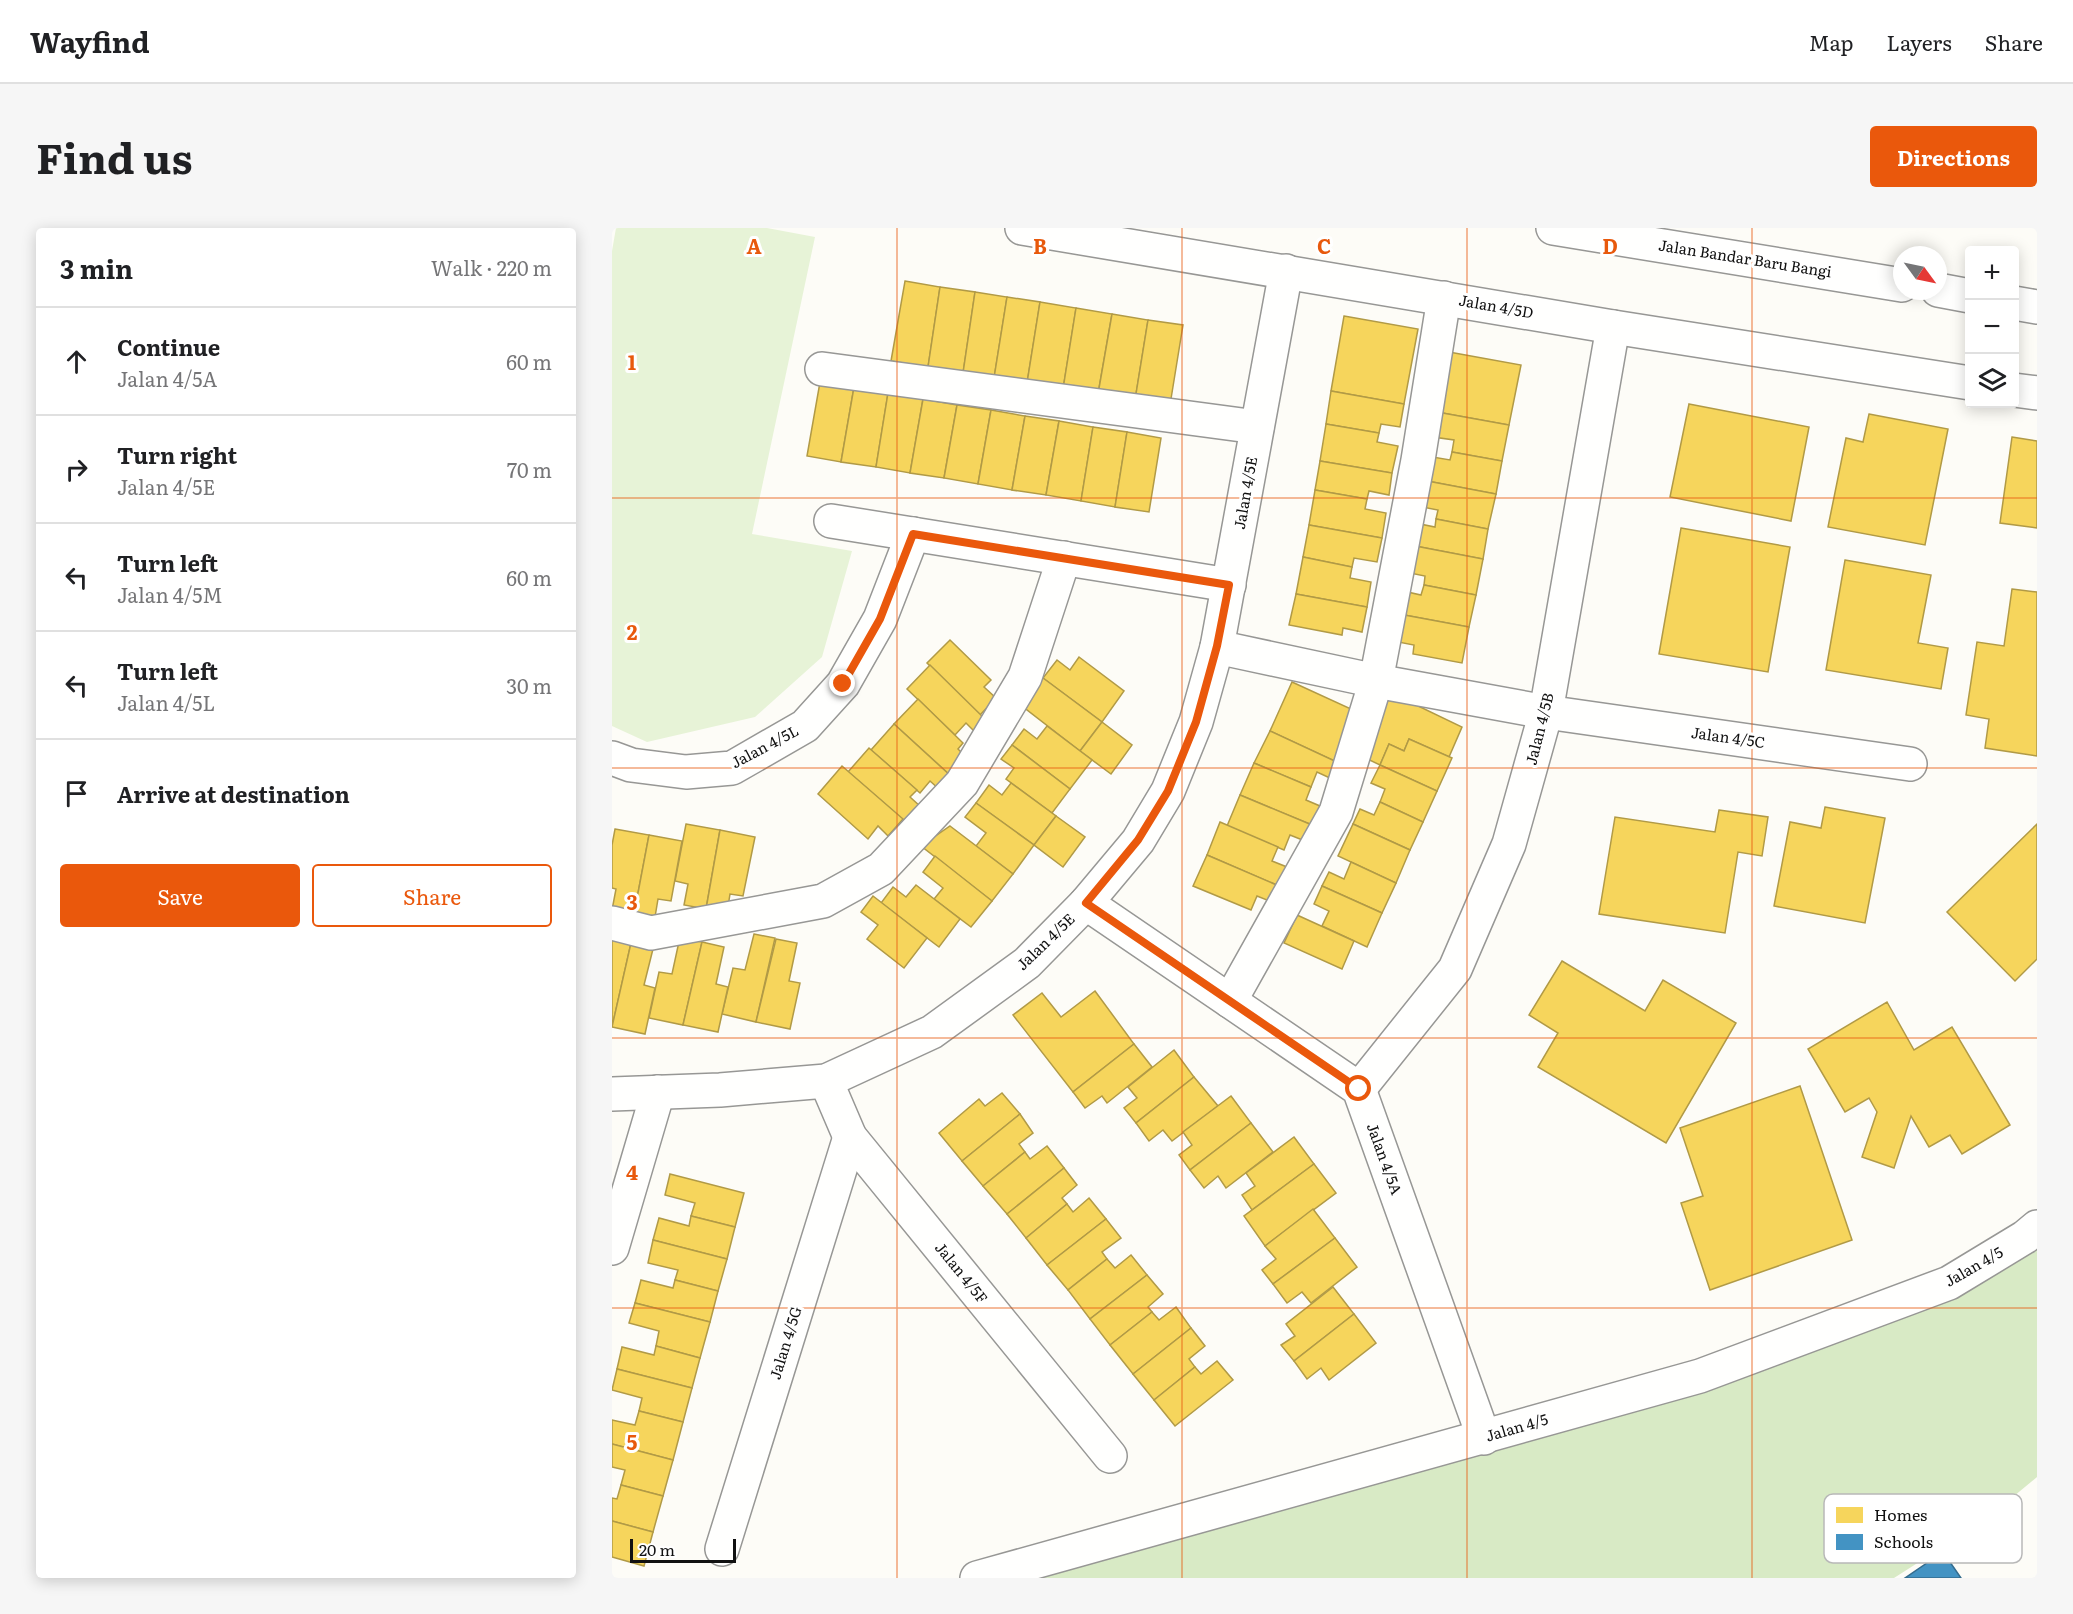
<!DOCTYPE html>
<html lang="en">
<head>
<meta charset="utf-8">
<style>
	body { margin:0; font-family:Literata,serif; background:#f6f6f6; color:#202124 }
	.controls { position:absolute; right:18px; top:18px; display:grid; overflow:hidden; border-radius:6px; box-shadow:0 3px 15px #0003 }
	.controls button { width:54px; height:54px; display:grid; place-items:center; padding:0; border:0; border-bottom:2px solid #e0e0e0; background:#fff; color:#202124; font:30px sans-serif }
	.compass { position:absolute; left:1281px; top:18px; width:54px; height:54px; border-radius:50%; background:#fff; box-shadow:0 3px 15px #0003; rotate:123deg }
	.scale { position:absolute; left:18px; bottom:15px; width:106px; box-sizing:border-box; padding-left:6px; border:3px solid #111; border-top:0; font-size:16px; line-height:21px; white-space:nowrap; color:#111; -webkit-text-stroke:4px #fff; paint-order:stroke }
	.stop { position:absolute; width:18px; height:18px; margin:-14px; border:4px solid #ea580c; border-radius:50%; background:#fff }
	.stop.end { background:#ea580c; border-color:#fff; box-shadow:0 2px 6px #0008 }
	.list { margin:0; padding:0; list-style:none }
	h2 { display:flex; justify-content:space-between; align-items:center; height:78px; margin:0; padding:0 24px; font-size:26px }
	h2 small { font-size:20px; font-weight:400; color:#757577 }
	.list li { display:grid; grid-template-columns:39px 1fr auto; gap:18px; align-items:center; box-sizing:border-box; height:108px; padding:0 24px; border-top:2px solid #e0e0e0 }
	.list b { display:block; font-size:22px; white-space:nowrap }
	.list p { margin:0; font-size:20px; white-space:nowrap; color:#757577 }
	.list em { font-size:20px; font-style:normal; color:#757577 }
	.actions { display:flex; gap:12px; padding:18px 24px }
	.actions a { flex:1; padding:14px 0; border:2px solid #ea580c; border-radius:6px; text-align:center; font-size:21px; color:#ea580c }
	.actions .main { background:#ea580c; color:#fff }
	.icon { flex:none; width:33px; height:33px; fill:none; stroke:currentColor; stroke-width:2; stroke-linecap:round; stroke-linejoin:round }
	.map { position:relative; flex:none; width:1425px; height:1350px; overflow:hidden; border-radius:6px }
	header { display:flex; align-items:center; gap:36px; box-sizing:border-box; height:84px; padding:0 30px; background:#fff; border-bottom:2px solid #e0e0e0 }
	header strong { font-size:28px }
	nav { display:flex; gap:33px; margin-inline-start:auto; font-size:21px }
	.intro { display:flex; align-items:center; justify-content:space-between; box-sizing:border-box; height:144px; padding:0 36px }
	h1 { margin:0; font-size:42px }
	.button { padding:15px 27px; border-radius:6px; background:#ea580c; color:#fff; font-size:21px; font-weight:700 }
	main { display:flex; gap:36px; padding:0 36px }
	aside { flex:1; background:#fff; border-radius:6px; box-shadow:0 3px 15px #0003 }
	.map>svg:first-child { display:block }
	.green { fill:#e7f3d7 }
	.forest { fill:#d8eac5 }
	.homes { fill:#f6d55c; stroke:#b19a46; stroke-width:1.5 }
	.schools { fill:#4393c3; stroke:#346c8e; stroke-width:1.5 }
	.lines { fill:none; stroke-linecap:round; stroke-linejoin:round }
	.minor-casing { stroke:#979795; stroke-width:36 }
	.minor { stroke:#fffffe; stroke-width:33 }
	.route { stroke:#ea580c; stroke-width:8 }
	.grid { fill:none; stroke:#e8590c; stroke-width:1.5; stroke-opacity:0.55 }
	.labels { text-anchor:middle; stroke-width:6; stroke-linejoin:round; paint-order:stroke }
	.street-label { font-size:15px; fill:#111; stroke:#fff }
	.key { fill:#fff; stroke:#b8b8b8; stroke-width:1.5 }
	.key-label { font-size:16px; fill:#111 }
	.grid-label { font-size:20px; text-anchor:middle; font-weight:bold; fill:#e8590c; stroke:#fff; stroke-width:6; stroke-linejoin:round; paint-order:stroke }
</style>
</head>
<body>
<header>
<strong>Wayfind</strong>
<nav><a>Map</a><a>Layers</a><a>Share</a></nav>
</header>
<div class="intro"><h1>Find us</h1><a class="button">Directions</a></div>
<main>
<aside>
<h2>3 min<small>Walk · 220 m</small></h2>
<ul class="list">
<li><svg class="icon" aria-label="ahead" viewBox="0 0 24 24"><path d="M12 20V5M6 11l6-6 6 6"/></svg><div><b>Continue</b><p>Jalan 4/5A</p></div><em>60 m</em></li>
<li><svg class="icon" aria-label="right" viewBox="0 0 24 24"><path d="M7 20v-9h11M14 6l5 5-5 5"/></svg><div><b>Turn right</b><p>Jalan 4/5E</p></div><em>70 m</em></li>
<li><svg class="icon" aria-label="left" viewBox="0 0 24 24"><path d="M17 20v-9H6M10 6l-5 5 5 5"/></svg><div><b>Turn left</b><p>Jalan 4/5M</p></div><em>60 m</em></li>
<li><svg class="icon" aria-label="left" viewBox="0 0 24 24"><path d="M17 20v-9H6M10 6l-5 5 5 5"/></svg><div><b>Turn left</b><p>Jalan 4/5L</p></div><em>30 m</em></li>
<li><svg class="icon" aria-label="arrive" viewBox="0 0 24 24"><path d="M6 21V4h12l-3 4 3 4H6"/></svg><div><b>Arrive at destination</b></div></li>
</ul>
<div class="actions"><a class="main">Save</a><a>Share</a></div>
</aside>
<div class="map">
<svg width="1425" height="1350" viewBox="0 0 1425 1350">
	<rect width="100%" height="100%" fill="#fdfcf7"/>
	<path class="green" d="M 4,0 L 155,0 L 203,9 L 140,306 L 240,323 L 210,429 L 143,489 L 35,514 L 0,498 L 0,23 Z"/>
	<path class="forest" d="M 1425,1014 L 1425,1249 L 1373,1292 L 1282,1350 L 415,1350 L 1394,1041 Z"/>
	<g class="homes">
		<path d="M 293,53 L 328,59 L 316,139 L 279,133 Z"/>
		<path d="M 328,59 L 363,64 L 351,145 L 316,139 Z"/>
		<path d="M 363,64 L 395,69 L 382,150 L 351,145 Z"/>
		<path d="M 395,69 L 428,74 L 415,155 L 382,150 Z"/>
		<path d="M 428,74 L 464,80 L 451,161 L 415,155 Z"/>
		<path d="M 464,80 L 500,86 L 486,166 L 451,161 Z"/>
		<path d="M 500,86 L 536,92 L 523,172 L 486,166 Z"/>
		<path d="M 732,88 L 806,101 L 792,176 L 719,163 Z"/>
		<path d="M 536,92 L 571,97 L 558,177 L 523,172 Z"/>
		<path d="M 837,124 L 909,137 L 897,197 L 825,184 Z"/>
		<path d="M 208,154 L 242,159 L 229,234 L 195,228 Z"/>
		<path d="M 242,159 L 276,165 L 264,239 L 229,234 Z"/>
		<path d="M 719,163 L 792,176 L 788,199 L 769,196 L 767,205 L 714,196 Z"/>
		<path d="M 276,165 L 311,171 L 298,245 L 264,239 Z"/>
		<path d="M 311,171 L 345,177 L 332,250 L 298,245 Z"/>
		<path d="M 1077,176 L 1197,199 L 1179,293 L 1058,269 Z"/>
		<path d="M 345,177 L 379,182 L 366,256 L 332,250 Z"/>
		<path d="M 379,182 L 413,188 L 400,262 L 366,256 Z"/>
		<path d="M 825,184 L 897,197 L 890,233 L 840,224 L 842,212 L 821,209 Z"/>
		<path d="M 1257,186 L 1336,201 L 1313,317 L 1216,299 L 1234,210 L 1251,214 Z"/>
		<path d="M 413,188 L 447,193 L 434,267 L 400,262 Z"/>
		<path d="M 447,193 L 481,199 L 469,273 L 434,267 Z"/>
		<path d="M 714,196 L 767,205 L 765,214 L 786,218 L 780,245 L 708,233 Z"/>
		<path d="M 481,199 L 515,204 L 503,279 L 469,273 Z"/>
		<path d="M 515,204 L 549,210 L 537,284 L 503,279 Z"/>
		<path d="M 1400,209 L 1425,213 L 1425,300 L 1388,295 Z"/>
		<path d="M 840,224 L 890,233 L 884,266 L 810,252 L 815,228 L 838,232 Z"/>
		<path d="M 708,233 L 780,245 L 777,267 L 757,263 L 755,271 L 703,262 Z"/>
		<path d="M 810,252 L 884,266 L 876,301 L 824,291 L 826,282 L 805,278 Z"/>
		<path d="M 703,262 L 755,271 L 753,281 L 774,285 L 770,310 L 697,297 Z"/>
		<path d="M 824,291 L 876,301 L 871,331 L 798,317 L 803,295 L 823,299 Z"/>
		<path d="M 697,297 L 770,310 L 765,334 L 742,330 L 740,339 L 691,329 Z"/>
		<path d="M 1069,300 L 1178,319 L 1156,444 L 1047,426 Z"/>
		<path d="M 798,317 L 871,331 L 864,367 L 812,357 L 813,348 L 793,344 Z"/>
		<path d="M 691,329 L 740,339 L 738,350 L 759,354 L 755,379 L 684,366 Z"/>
		<path d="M 1233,332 L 1319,347 L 1306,415 L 1336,420 L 1329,461 L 1214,442 Z"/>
		<path d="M 812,357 L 864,367 L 857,399 L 787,386 L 791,363 L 809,367 Z"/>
		<path d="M 1400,361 L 1425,364 L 1425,528 L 1373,520 L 1377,491 L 1354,487 L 1365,414 L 1392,418 Z"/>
		<path d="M 684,366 L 755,379 L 750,404 L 731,400 L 730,407 L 677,397 Z"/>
		<path d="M 787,386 L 857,399 L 850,435 L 801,426 L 802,417 L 781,413 Z"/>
		<path d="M 338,412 L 379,452 L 372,459 L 384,470 L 368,487 L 315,435 Z"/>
		<path d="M 467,429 L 512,463 L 490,494 L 431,450 L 445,432 L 458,442 Z"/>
		<path d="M 318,437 L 375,493 L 364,505 L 354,495 L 343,507 L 295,461 Z"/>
		<path d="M 431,450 L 490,494 L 468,523 L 410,478 Z"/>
		<path d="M 680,454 L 750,486 L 727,535 L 658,503 Z"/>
		<path d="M 775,463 L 850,499 L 837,529 L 797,511 L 792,523 L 777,516 L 768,537 L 745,526 Z"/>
		<path d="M 306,471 L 351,515 L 346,521 L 356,531 L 340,549 L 282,496 Z"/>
		<path d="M 490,494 L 520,517 L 499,546 L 468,523 Z"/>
		<path d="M 282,496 L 340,549 L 328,562 L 318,553 L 308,565 L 259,522 Z"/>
		<path d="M 435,498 L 480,532 L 458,561 L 400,517 L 412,501 L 425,511 Z"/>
		<path d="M 658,503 L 727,535 L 720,551 L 705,544 L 699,559 L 642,535 Z"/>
		<path d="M 797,511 L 840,530 L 825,563 L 768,537 L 777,516 L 792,523 Z"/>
		<path d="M 400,517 L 458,561 L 440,585 L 394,551 L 402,540 L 389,531 Z"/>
		<path d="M 257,520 L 305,562 L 298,569 L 309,579 L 295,595 L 236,544 Z"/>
		<path d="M 642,535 L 699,559 L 694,572 L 708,578 L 700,597 L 628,567 Z"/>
		<path d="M 768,537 L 825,563 L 811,594 L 768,574 L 773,561 L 759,555 Z"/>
		<path d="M 230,538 L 291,591 L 276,608 L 266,598 L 256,611 L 206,566 Z"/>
		<path d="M 399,555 L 444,588 L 422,617 L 364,575 L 377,557 L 390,567 Z"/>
		<path d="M 628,567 L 700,597 L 693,613 L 678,607 L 672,622 L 615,598 Z"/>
		<path d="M 768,574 L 811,594 L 798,622 L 741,596 L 748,581 L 762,587 Z"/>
		<path d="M 364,575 L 422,617 L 401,646 L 364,618 L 374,605 L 353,589 Z"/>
		<path d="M 1213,579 L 1273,590 L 1253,695 L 1162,678 L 1178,594 L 1209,600 Z"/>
		<path d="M 1107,582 L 1156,589 L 1150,628 L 1126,624 L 1113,705 L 987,686 L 1003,589 L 1103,604 Z"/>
		<path d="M 444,588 L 473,609 L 451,639 L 422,617 Z"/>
		<path d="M 608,594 L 666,619 L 660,633 L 675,639 L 667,658 L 595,627 Z"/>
		<path d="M 74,596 L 108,602 L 94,681 L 72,677 L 76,656 L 63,653 Z"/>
		<path d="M 741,596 L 798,622 L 784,655 L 726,628 Z"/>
		<path d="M 1425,596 L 1425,731 L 1403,753 L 1335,684 Z"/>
		<path d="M 338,598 L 401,646 L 380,673 L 309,618 Z"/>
		<path d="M 3,601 L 37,607 L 22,686 L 0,682 L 4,661 L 0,660 L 0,617 Z"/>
		<path d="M 108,602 L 143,609 L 131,668 L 118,666 L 115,685 L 94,681 Z"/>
		<path d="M 37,607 L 70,613 L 59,673 L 46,671 L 43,689 L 22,686 Z"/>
		<path d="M 595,627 L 667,658 L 660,674 L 645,668 L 639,682 L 581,658 Z"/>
		<path d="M 323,628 L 380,673 L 359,699 L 322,671 L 331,660 L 311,644 Z"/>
		<path d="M 739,634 L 784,655 L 770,685 L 710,658 L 717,644 L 732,651 Z"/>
		<path d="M 304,657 L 348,691 L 327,719 L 269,675 L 281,659 L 294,669 Z"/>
		<path d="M 710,658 L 770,685 L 755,719 L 710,698 L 717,683 L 702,676 Z"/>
		<path d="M 261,668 L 315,710 L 292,740 L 255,711 L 266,697 L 249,684 Z"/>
		<path d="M 685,687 L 742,713 L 730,741 L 672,715 Z"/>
		<path d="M 142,706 L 163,710 L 144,794 L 110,786 L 121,740 L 133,742 Z"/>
		<path d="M 68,709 L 90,714 L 71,797 L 37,790 L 47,744 L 60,746 Z"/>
		<path d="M 0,711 L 19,715 L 0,799 Z"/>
		<path d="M 164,711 L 185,715 L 177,753 L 188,755 L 178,801 L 144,794 Z"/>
		<path d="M 90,714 L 112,719 L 104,756 L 116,759 L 106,804 L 71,797 Z"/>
		<path d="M 19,715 L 41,721 L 32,757 L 43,760 L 33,806 L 0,799 Z"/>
		<path d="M 950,733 L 1033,783 L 1051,752 L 1124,795 L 1054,915 L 926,839 L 946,805 L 917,787 Z"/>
		<path d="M 483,763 L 522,816 L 461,864 L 401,787 L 430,765 L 449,789 Z"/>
		<path d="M 1275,774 L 1302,822 L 1340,799 L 1398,897 L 1350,926 L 1338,907 L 1317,919 L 1299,888 L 1282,940 L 1250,929 L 1265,884 L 1257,870 L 1233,884 L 1196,821 Z"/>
		<path d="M 522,816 L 540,839 L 495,875 L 490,868 L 473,880 L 461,864 Z"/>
		<path d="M 562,822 L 582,849 L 524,895 L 512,880 L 525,870 L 516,859 Z"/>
		<path d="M 582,849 L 606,878 L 560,913 L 551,902 L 537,913 L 524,895 Z"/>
		<path d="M 1188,858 L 1240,1012 L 1098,1062 L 1069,975 L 1091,968 L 1068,900 Z"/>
		<path d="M 390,865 L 408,886 L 350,933 L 327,905 L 367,871 L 373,878 Z"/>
		<path d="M 619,868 L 639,895 L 578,942 L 567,927 L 580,917 L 571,904 Z"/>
		<path d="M 408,886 L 421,905 L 407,916 L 413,924 L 371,958 L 350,933 Z"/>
		<path d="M 639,895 L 661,924 L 614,960 L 606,948 L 592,960 L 578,942 Z"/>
		<path d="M 682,909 L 702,936 L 640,982 L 630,967 L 643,958 L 634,945 Z"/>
		<path d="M 435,918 L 452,940 L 395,986 L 371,958 L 413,924 L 418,931 Z"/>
		<path d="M 702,936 L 724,965 L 653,1018 L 632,988 Z"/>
		<path d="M 452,940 L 465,957 L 450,970 L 455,976 L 414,1010 L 395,986 Z"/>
		<path d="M 58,946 L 132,965 L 123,999 L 79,988 L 83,975 L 53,967 Z"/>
		<path d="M 477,970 L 494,991 L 435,1037 L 414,1010 L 455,976 L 461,984 Z"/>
		<path d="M 701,981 L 723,1010 L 661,1056 L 650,1042 L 664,1031 L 653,1018 Z"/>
		<path d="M 79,988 L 123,999 L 115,1031 L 41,1012 L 47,990 L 77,998 Z"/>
		<path d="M 494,991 L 509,1010 L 490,1024 L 495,1031 L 456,1062 L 435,1037 Z"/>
		<path d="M 723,1010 L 745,1039 L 699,1075 L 690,1064 L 675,1075 L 661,1056 Z"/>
		<path d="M 41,1012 L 115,1031 L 106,1063 L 63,1052 L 66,1042 L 36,1035 Z"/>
		<path d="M 519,1027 L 535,1047 L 478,1091 L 456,1062 L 495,1031 L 503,1040 Z"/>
		<path d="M 535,1047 L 551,1066 L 536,1079 L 540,1084 L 498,1117 L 478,1091 Z"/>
		<path d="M 29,1052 L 61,1060 L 63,1052 L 106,1063 L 98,1094 L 23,1075 Z"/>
		<path d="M 721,1059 L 742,1086 L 682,1133 L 669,1117 L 683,1108 L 674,1096 Z"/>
		<path d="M 23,1075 L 98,1094 L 88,1130 L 44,1118 L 47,1103 L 17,1095 Z"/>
		<path d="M 564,1079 L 579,1100 L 521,1146 L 498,1117 L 540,1084 L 547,1092 Z"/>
		<path d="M 742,1086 L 764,1115 L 717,1152 L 709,1140 L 695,1151 L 682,1133 Z"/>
		<path d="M 579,1100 L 593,1118 L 577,1131 L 583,1139 L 542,1172 L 521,1146 Z"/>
		<path d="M 44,1118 L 88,1130 L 80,1160 L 5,1141 L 10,1119 L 42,1127 Z"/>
		<path d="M 605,1133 L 621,1152 L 563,1198 L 542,1172 L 583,1139 L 589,1146 Z"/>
		<path d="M 5,1141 L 80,1160 L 71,1194 L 27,1183 L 30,1170 L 0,1162 Z"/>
		<path d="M 27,1183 L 71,1194 L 61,1232 L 0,1216 L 0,1192 L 23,1197 Z"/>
		<path d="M 0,1216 L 61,1232 L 51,1268 L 9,1257 L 13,1242 L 0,1239 Z"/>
		<path d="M 9,1257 L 51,1268 L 41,1304 L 0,1293 L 0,1270 L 5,1271 Z"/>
		<path d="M 0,1293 L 41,1304 L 32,1338 L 0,1329 Z"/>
	</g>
	<path class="schools" d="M 1331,1324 L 1349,1350 L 1293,1350 Z"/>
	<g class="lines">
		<defs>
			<g id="minor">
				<path d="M 410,0 L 1001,99 L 1358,155"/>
				<path d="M 941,0 L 1290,57"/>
				<path d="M 1326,62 L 1358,68"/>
				<path d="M 1402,75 L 1425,79"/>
				<path d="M 210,141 L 645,199"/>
				<path d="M 1402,162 L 1425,165"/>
				<path d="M 219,293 L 617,357"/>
				<path d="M 605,419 L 764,453 L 934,484 L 1298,536"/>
				<path d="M 0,530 L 19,537 L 74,544 L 120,540 L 193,498 L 231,456 L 268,391 L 301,306"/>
				<path d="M 474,675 L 747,861 L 872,1210"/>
				<path d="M 0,695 L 39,705 L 211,673 L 269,641 L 350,555 L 413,449 L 452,330"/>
				<path d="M 618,773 L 724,584 L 764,453 L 806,232 L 832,70"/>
				<path d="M 214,853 L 238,909 L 498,1228"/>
				<path d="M 747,861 L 843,741 L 897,616 L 934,484 L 1001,99"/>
				<path d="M 0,866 L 108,862 L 214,853 L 320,804 L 415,735 L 474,675 L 526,613 L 556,563 L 584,494 L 605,419 L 674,43"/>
				<path d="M 0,1020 L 46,864"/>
				<path d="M 110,1321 L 238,909"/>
				<path d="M 365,1350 L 1088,1148 L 1337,1055 L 1413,1009 L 1425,999"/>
			</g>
		</defs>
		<use href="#minor" class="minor-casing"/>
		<use href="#minor" class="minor"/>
	</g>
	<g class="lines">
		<path class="route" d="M 231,456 L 268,391 L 301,306 L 617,357 L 605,418 L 584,494 L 556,563 L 526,612 L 474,675 L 747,861"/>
	</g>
	<path class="grid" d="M 285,0 L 285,1350M 570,0 L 570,1350M 855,0 L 855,1350M 1140,0 L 1140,1350M 0,270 L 1425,270M 0,540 L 1425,540M 0,810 L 1425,810M 0,1080 L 1425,1080"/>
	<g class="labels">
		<g class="street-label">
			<text transform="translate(1133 31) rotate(9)" y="5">Jalan Bandar Baru Bangi</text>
			<text transform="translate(884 79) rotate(10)" y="5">Jalan 4/5D</text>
			<text transform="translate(634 265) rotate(-80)" y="5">Jalan 4/5E</text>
			<text transform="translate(928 501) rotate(-76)" y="5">Jalan 4/5B</text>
			<text transform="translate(1116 510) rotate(8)" y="5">Jalan 4/5C</text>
			<text transform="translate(153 519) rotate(-28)" y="5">Jalan 4/5L</text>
			<text transform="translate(434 714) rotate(-44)" y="5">Jalan 4/5E</text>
			<text transform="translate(772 931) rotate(70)" y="5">Jalan 4/5A</text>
			<text transform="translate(1362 1039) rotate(-30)" y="5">Jalan 4/5</text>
			<text transform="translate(349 1045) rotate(51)" y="5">Jalan 4/5F</text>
			<text transform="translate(174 1115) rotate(-73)" y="5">Jalan 4/5G</text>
			<text transform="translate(905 1200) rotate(-16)" y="5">Jalan 4/5</text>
		</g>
	</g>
	<rect x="1212" y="1266" width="198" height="69" rx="9" class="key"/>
	<rect x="1224" y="1279" width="27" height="16" fill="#f6d55c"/>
	<rect x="1224" y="1306" width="27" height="16" fill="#4393c3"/>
	<g class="key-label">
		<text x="1262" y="1293">Homes</text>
		<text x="1262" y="1320">Schools</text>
	</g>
	<g class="grid-label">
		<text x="142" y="26">A</text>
		<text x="428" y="26">B</text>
		<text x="712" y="26">C</text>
		<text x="998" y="26">D</text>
		<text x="20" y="142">1</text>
		<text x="20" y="412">2</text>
		<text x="20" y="682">3</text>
		<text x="20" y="952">4</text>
		<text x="20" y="1222">5</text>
	</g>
</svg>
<div class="controls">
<button>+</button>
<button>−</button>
<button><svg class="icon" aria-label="layers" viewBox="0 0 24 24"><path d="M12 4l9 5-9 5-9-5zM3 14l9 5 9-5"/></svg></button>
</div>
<svg class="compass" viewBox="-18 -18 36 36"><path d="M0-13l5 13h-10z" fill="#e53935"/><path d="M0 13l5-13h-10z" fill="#757577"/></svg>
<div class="scale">20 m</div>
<div class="stop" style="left:747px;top:861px"></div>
<div class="stop end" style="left:231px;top:456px"></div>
</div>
</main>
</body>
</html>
